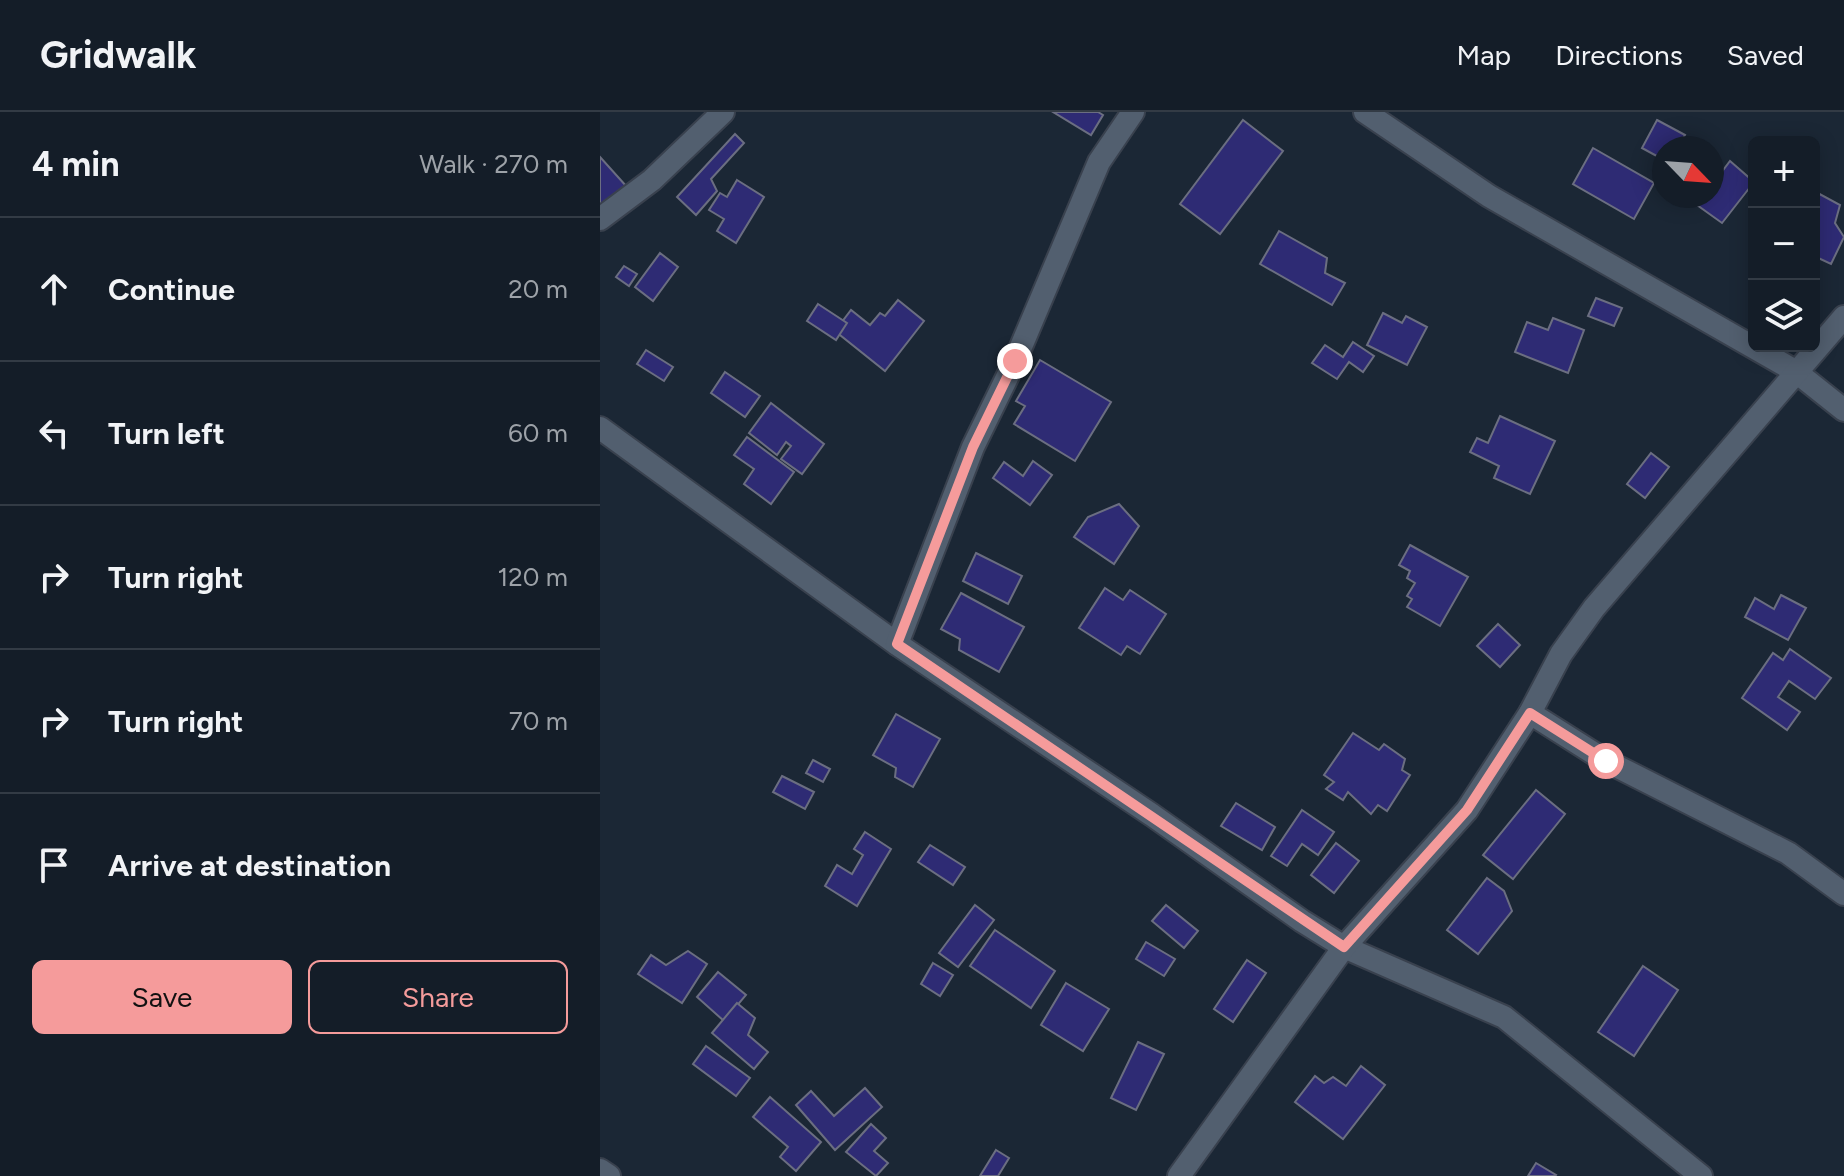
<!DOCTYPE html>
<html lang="en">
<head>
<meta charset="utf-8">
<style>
	body { margin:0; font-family:Figtree,sans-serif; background:#1d2630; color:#f1f3f6 }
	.controls { position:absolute; right:24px; top:24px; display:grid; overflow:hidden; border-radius:12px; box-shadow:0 4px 20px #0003 }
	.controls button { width:72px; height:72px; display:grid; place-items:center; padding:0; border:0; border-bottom:2px solid #333b45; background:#141d28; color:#f1f3f6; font:40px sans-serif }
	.compass { position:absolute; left:1052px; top:24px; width:72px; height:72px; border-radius:50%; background:#141d28; box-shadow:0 4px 20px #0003; rotate:115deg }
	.stop { position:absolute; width:24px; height:24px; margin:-18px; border:6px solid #f59b9b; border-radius:50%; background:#fff }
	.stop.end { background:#f59b9b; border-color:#fff; box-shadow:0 2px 8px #0008 }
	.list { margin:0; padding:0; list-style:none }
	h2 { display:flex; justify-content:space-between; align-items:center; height:104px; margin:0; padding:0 32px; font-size:34px }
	h2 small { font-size:26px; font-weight:400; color:#9da2a8 }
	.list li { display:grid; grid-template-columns:52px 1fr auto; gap:24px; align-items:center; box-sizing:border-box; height:144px; padding:0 32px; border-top:2px solid #333b45 }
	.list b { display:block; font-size:30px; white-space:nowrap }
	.list em { font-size:26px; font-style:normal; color:#9da2a8 }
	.actions { display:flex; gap:16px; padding:24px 32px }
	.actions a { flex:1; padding:18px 0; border:2px solid #f59b9b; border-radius:12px; text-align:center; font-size:28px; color:#f59b9b }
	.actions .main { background:#f59b9b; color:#111 }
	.icon { flex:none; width:44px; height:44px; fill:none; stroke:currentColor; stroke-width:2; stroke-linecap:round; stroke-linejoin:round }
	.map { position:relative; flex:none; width:1244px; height:1064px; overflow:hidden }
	header { display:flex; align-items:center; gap:48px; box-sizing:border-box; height:112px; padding:0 40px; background:#141d28; border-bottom:2px solid #333b45 }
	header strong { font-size:38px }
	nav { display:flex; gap:44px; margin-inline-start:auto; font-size:28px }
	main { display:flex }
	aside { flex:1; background:#141d28 }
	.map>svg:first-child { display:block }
	.building { fill:#2e2b74; stroke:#6b6e81; stroke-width:2 }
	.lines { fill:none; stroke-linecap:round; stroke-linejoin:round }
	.minor-casing { stroke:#39414e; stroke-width:26 }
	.minor { stroke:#525f6f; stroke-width:22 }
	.route { stroke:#f59b9b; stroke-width:10 }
</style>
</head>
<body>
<header>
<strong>Gridwalk</strong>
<nav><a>Map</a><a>Directions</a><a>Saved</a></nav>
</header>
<main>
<aside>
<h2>4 min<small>Walk · 270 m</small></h2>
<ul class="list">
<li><svg class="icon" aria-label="ahead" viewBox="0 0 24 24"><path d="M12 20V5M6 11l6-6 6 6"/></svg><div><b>Continue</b></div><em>20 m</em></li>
<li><svg class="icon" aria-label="left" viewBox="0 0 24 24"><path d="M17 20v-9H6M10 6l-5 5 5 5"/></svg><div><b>Turn left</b></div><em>60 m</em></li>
<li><svg class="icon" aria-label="right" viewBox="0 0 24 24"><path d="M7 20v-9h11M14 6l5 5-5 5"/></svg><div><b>Turn right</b></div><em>120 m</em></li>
<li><svg class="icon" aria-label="right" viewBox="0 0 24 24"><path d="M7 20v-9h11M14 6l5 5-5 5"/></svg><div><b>Turn right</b></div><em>70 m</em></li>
<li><svg class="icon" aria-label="arrive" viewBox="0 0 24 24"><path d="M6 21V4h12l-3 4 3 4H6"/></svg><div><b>Arrive at destination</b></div></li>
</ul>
<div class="actions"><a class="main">Save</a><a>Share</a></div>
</aside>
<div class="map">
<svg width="1244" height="1064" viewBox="0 0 1244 1064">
	<rect width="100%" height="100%" fill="#1b2735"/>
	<g class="building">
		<path d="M 453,0 L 498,0 L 503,3 L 491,23 Z"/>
		<path d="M 643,8 L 683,39 L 620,122 L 580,92 Z"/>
		<path d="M 1057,8 L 1085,23 L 1077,36 L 1064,36 L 1064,48 L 1042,36 Z"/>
		<path d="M 135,22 L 144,31 L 111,67 L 117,79 L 96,103 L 77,85 Z"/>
		<path d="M 993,36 L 1054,71 L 1034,107 L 973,72 Z"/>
		<path d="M 0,45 L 27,75 L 0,99 Z"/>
		<path d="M 1130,49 L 1154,70 L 1122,111 L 1097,93 L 1104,84 L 1112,84 L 1112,73 Z"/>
		<path d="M 137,68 L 164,85 L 136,131 L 117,119 L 124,107 L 109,98 L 120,81 L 127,85 Z"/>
		<path d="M 1214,79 L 1240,93 L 1235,111 L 1244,125 L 1231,152 L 1214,144 Z"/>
		<path d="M 679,119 L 727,146 L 725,161 L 745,171 L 732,193 L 660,152 Z"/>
		<path d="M 60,141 L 78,155 L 53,189 L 35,175 Z"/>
		<path d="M 24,154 L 37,162 L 29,174 L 16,165 Z"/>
		<path d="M 996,186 L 1022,196 L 1014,214 L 988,204 Z"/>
		<path d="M 298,188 L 324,209 L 285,259 L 235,219 L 251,198 L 270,213 L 280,201 L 285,204 Z"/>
		<path d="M 218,192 L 247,211 L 236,228 L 207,209 Z"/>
		<path d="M 783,201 L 802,211 L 806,204 L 827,215 L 807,253 L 767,233 Z"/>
		<path d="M 953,206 L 984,218 L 968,261 L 915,240 L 927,210 L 948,218 Z"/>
		<path d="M 753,230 L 774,244 L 763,260 L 749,250 L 737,267 L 712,251 L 725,233 L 743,245 Z"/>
		<path d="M 46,238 L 73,255 L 64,269 L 37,252 Z"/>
		<path d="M 440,248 L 511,290 L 475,349 L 414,312 L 425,294 L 416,289 Z"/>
		<path d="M 125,260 L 160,284 L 145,305 L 111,281 Z"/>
		<path d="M 171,291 L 224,332 L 202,362 L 181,347 L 191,334 L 186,330 L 177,343 L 149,321 Z"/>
		<path d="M 900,304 L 955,329 L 930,382 L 894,366 L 899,354 L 870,340 L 877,326 L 888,331 Z"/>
		<path d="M 147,325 L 194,360 L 171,392 L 144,372 L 154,357 L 134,343 Z"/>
		<path d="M 1051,341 L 1069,355 L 1045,386 L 1027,372 Z"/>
		<path d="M 433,349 L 452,363 L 430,393 L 393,366 L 404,350 L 423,364 Z"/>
		<path d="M 519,392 L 539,414 L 514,452 L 474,425 L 488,405 Z"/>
		<path d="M 810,433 L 868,465 L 840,514 L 807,495 L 812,487 L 807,484 L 815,471 L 807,466 L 810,459 L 799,453 Z"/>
		<path d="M 376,441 L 422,464 L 408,492 L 363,469 Z"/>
		<path d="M 505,476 L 523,488 L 530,478 L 566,502 L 540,542 L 527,534 L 521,543 L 479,516 Z"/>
		<path d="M 361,481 L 424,515 L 399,560 L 359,538 L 360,527 L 341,517 Z"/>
		<path d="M 1181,483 L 1206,496 L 1188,528 L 1145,505 L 1155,486 L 1174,497 Z"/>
		<path d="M 898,512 L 920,533 L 900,555 L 877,534 Z"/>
		<path d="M 1190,537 L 1231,566 L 1215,587 L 1189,569 L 1178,585 L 1200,600 L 1187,618 L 1142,586 L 1173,541 L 1183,548 Z"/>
		<path d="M 296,602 L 340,627 L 313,675 L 295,665 L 296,656 L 273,643 Z"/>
		<path d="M 753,621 L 779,638 L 784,632 L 805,647 L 802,658 L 810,663 L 787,699 L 778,693 L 771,702 L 748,680 L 743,688 L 726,677 L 734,670 L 724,663 Z"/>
		<path d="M 213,648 L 230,657 L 223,670 L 206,661 Z"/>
		<path d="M 182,664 L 214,680 L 205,697 L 173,680 Z"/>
		<path d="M 936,678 L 965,702 L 913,767 L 883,743 Z"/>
		<path d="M 636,691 L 675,715 L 662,738 L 621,714 Z"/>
		<path d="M 702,698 L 734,720 L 718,743 L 702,732 L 687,754 L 671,744 Z"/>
		<path d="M 265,720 L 291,737 L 257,794 L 225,774 L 237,753 L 252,762 L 263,743 L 254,737 Z"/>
		<path d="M 736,731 L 759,749 L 734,781 L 711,763 Z"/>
		<path d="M 330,733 L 365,755 L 353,773 L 318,750 Z"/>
		<path d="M 887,766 L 904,779 L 912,799 L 878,842 L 847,818 Z"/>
		<path d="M 375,793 L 394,808 L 358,855 L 339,841 Z"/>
		<path d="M 566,793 L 598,819 L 584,836 L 552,809 Z"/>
		<path d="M 395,818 L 455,859 L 431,896 L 370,854 Z"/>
		<path d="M 546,830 L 575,847 L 564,864 L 536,847 Z"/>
		<path d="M 88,839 L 107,852 L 82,891 L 38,862 L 51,843 L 66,853 Z"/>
		<path d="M 647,848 L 666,861 L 633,910 L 614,897 Z"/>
		<path d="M 333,851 L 353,863 L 340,884 L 321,872 Z"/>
		<path d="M 1043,854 L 1078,878 L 1034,944 L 998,920 Z"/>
		<path d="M 118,860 L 146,883 L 124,909 L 97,885 Z"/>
		<path d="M 466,871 L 509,897 L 483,939 L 441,913 Z"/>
		<path d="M 137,891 L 155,906 L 148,923 L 168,940 L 154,957 L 112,921 Z"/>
		<path d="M 538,930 L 564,942 L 536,998 L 511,986 Z"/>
		<path d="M 106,934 L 150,966 L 136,984 L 93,952 Z"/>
		<path d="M 761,954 L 785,973 L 743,1027 L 695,990 L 715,964 L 724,971 L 733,965 L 746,974 Z"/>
		<path d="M 265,976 L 282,995 L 235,1038 L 196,993 L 211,979 L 234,1004 Z"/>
		<path d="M 170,985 L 221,1030 L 196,1059 L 180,1045 L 188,1035 L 153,1005 Z"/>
		<path d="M 271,1012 L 286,1026 L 274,1039 L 288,1051 L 276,1064 L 246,1040 Z"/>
		<path d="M 396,1038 L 409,1046 L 398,1064 L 380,1064 Z"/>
		<path d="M 936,1051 L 956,1063 L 955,1064 L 928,1064 Z"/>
	</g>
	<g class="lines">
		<defs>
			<g id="minor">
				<path d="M 765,0 L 889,84 L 1195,259 L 1244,298"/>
				<path d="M 0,107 L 52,68 L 123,0"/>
				<path d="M 0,316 L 297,532 L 552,703 L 702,809 L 744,835 L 904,905 L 1101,1064"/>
				<path d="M 297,532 L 373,335 L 415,249 L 499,50 L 533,0"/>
				<path d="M 930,601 L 1006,649 L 1188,741 L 1244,782"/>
				<path d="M 0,1058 L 9,1064"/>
				<path d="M 579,1064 L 744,835 L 867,698 L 930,601 L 961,542 L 994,496 L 1244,205"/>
			</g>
		</defs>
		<use href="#minor" class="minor-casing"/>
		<use href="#minor" class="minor"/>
	</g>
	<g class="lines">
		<path class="route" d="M 415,249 L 373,335 L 297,532 L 744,835 L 867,698 L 930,601 L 1006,649"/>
	</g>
</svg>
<div class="controls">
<button>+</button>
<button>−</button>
<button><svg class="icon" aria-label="layers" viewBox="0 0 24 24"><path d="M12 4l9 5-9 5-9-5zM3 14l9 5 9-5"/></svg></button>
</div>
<svg class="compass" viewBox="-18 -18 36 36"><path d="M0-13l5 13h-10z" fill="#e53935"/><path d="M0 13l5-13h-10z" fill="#9da2a8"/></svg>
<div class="stop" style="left:1006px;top:649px"></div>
<div class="stop end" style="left:415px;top:249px"></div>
</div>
</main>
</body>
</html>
